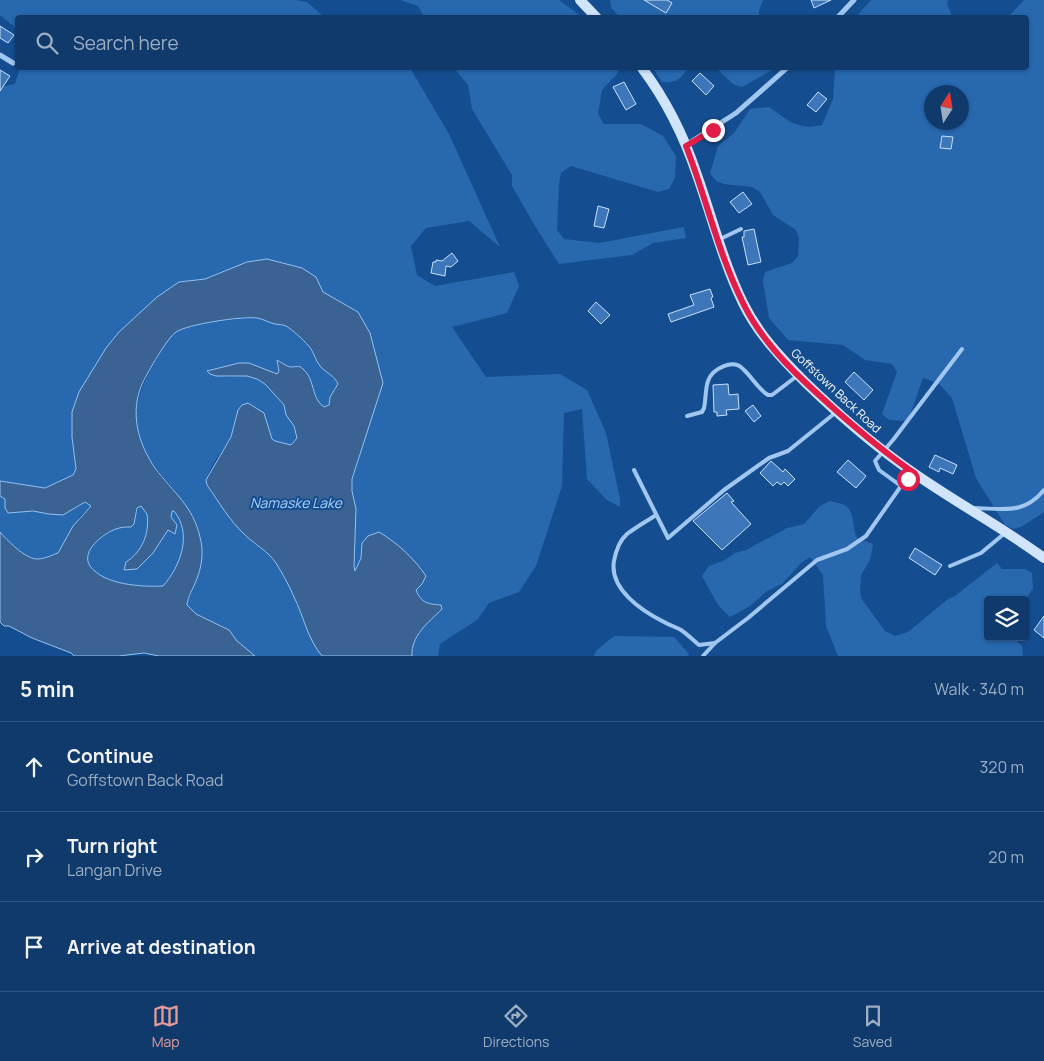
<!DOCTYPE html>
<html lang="en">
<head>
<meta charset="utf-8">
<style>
	body { margin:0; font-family:Manrope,sans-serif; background:#194172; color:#f1f3f6 }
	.controls { position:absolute; right:15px; bottom:15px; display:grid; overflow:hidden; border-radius:5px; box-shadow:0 1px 4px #0004 }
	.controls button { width:45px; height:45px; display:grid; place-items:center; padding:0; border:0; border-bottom:1px solid #30547f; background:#103a6c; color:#f1f3f6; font:25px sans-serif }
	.compass { position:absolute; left:924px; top:85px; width:45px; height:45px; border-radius:50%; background:#103a6c; box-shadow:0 1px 4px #0004; rotate:12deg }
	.stop { position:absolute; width:15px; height:15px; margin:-11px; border:4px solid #e11d48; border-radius:50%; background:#fff }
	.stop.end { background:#e11d48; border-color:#fff; box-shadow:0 1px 5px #0008 }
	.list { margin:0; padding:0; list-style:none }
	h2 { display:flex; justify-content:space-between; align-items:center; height:65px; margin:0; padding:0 20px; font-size:21px }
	h2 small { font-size:16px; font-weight:400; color:#9cadc2 }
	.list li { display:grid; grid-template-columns:32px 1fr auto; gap:15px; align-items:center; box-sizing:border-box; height:90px; padding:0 20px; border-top:1px solid #30547f }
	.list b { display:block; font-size:19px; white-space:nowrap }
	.list p { margin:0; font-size:16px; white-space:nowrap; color:#9cadc2 }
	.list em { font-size:16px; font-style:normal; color:#9cadc2 }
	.icon { flex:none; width:28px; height:28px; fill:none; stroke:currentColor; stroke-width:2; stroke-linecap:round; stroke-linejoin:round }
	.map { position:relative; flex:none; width:1044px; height:656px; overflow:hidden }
	.search { position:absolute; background:#103a6c; box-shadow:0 1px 4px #0004; left:15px; right:15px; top:15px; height:55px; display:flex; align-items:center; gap:12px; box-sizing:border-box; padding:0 18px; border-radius:5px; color:#9cadc2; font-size:19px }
	.sheet { height:335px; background:#103a6c }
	nav { display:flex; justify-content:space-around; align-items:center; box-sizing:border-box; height:70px; border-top:1px solid #30547f; background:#103a6c; font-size:14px; color:#9cadc2 }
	nav a { display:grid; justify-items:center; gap:2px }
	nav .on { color:#e69b98 }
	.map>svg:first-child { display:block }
	.green { fill:#2768af; fill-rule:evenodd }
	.water { fill:#3a6394; stroke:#93c2f3; fill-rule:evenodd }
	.building { fill:#3d77b9; stroke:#c8e1fc }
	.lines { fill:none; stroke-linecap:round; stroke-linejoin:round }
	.service { stroke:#a1c7f1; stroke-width:4 }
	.minor { stroke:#a1c7f1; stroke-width:5 }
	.secondary { stroke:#d0e4fb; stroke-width:10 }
	.route { stroke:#e11d48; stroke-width:6 }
	.labels { text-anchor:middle; stroke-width:4; stroke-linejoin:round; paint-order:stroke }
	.street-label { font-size:12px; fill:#fff; stroke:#154e90 }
	.water-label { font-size:14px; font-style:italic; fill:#add1f8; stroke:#154e90 }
</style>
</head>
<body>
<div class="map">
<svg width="1044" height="656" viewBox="0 0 1044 656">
	<rect width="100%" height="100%" fill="#154e90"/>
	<g class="green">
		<path d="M 0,0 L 295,0 L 307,2 L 324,17 L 18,18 L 17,29 L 0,15 Z"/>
		<path d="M 400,0 L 559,0 L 582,17 L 424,17 L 418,6 Z"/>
		<path d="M 610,0 L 763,0 L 759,11 L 759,18 L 619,17 L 611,7 Z"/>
		<path d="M 871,0 L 948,0 L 947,3 L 952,17 L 856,17 Z"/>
		<path d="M 1024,0 L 1044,0 L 1044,512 L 1021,527 L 1013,529 L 1005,525 L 976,478 L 952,398 L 939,384 L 923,378 L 908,421 L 889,420 L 882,414 L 897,372 L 892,364 L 865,360 L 843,345 L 788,340 L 769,318 L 763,281 L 765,272 L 792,263 L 798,256 L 799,238 L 796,230 L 773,215 L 760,192 L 752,187 L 724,184 L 716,181 L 710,173 L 718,146 L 734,133 L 750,109 L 769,107 C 787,120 799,131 822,125 L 833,99 L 835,68 L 1026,68 L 1026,18 L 1008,17 ZM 932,92 L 962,92 L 962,122 L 932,122 Z"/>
		<path d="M 20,68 L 410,68 L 449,134 L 500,247 L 469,221 L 426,228 L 411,246 L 417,275 L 435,286 L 514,272 L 519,286 L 507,313 L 452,327 L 486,377 L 560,374 L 587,390 L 606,433 L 620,499 L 620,507 L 607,500 L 587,479 L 582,409 L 564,413 L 562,486 L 536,566 L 519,592 L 489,603 L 477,620 L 440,644 L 438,656 L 412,656 C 411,636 429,620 441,605 C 427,604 422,603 416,590 L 422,584 L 421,568 L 388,538 L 379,532 L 362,543 L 361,558 L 355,572 L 354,566 L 356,509 L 352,491 L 352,479 L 363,442 L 358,312 L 323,292 L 315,277 L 225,270 L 205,279 L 179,282 L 119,332 L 106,348 L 79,392 L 72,412 L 72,437 L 76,470 L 73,475 L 45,488 L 0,481 L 0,87 L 15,84 Z"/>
		<path d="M 454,68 L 619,68 L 617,74 L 602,90 L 598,114 L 604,124 L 641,124 L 663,136 L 676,156 L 675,178 L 669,189 L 658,192 L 571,166 L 561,173 L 559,184 L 557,230 L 564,239 L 599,243 L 684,227 L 686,238 L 653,243 L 632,255 L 559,264 L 535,226 L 512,186 L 512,175 L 472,109 L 468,85 Z"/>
		<path d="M 653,68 L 689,68 C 680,78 677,84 662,82 Z"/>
		<path d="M 716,68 L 776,68 L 742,87 L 733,84 Z"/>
		<path d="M 248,318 L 260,318 L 271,323 L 283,324 L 288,327 L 306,342 L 320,365 L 336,380 L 338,384 L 330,397 L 329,405 L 324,407 L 319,404 L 309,376 L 277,361 L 279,371 L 277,374 L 249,363 L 239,363 L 207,371 L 226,377 L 247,376 L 257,379 L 265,384 L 284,405 L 286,415 L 294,426 L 297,438 L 291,445 L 275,441 L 272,439 L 264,413 L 248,403 C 244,404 241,405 239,409 C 234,417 235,427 231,436 C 225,450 205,469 207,485 C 219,502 230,520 244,534 C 254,544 268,551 276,563 C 282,573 289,585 294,597 C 304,617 307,638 322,656 L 255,656 L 237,641 L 229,630 L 196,614 L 187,605 C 188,596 194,590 196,581 C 199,572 202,544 200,536 C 192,501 161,481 145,451 C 126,414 140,387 159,355 C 164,347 168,336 177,331 C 193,323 229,320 248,318 Z"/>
		<path d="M 0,496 L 5,499 L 8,513 L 33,511 L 49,514 L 63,515 L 86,502 L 91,506 L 80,516 L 58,553 C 52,555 45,559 38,559 C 26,560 7,540 0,532 Z"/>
		<path d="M 829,501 C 833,502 842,503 846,506 C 855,513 852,528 857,538 L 873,544 L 870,560 L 861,575 L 860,592 L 861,598 L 885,631 L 895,636 L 908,632 L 948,599 L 955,596 L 997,563 L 1002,569 L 1025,569 L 1032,573 L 1033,588 L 1025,601 L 1025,600 L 988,600 L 988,637 L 1012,637 L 1022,646 L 1023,656 L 838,656 L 826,626 L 823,575 L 810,557 L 801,563 L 782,584 L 767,591 L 750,606 L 730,617 L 718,605 L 702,576 L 709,566 L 725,560 L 735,553 L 746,550 L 787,528 L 804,524 L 819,507 Z"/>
		<path d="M 141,505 L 147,514 C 150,533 142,552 126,562 L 137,569 C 157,550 165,537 172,511 L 174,511 C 193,534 180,567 163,586 C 141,587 104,586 90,566 C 80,551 103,533 116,529 C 121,527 126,527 131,527 C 138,521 134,511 141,505 Z"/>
		<path d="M 614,636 L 674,637 L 689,654 L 688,656 L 594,656 L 596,651 Z"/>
	</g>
	<path class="water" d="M 267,259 L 302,268 L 316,277 L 323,292 L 358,312 L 370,333 L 383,383 L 352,479 L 352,491 L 356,509 L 354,566 L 355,571 L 361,558 L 362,543 L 368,536 L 379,532 C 396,542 415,559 426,576 L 422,584 L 416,590 C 421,603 428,604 441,605 L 442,609 C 429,622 411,635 412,656 L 322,656 C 307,638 304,617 294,597 C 289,585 282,573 276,563 C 268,551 254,544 244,534 C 229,520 219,502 207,485 L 206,480 L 231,437 L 238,410 L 242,405 L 248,403 L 264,413 L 272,439 L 275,441 L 291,445 L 297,438 L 294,426 L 286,415 L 284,405 L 265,384 L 257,379 L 247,376 L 216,376 L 210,374 L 207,371 L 239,363 L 249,363 L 277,374 L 279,371 L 277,360 C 281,362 287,367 291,367 C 296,367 299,365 303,369 C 315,378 311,399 324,407 L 329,405 L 330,397 L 338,384 C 335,376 325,372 320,366 C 316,361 314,354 311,349 C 306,342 296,333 289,328 C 284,324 281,325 275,324 C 269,323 264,319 257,318 C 243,316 188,324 176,332 C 167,338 148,372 143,382 C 129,412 138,443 155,468 C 173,492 193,506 200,537 C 204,551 202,567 196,581 C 193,589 188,596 187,605 L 196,614 L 229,630 L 237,641 L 255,656 L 159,656 L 144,653 L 119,656 L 74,656 L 71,653 L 32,638 L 9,626 L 4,626 L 0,622 L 0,532 C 7,540 26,560 38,559 C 44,559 52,555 58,553 L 73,526 L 91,506 L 85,502 L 63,515 L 49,514 L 33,511 L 8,513 L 5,508 L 5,499 L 0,496 L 0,481 L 45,488 L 73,475 L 76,469 L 72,437 L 72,412 L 79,392 L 106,348 L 119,332 L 157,297 L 179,282 L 205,279 L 247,262 ZM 141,506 L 147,514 C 150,533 142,552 126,562 L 124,570 L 137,569 L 153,553 L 168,530 L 175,534 L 177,525 L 171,517 L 172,511 L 174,511 C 193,534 180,567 163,586 C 141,587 104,585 90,566 C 80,551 104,533 116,529 C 121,527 126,527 131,527 L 134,524 L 137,508 Z"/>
	<g class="building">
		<path d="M 644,0 L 667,0 L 672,3 L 666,13 Z"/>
		<path d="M 811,0 L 831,0 L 814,8 Z"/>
		<path d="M 0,26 L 14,35 L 8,43 L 0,38 Z"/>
		<path d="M 0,70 L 10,76 L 0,91 Z"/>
		<path d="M 700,73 L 714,86 L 706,95 L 692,81 Z"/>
		<path d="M 624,82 L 636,104 L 626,110 L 613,87 Z"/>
		<path d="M 818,92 L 827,99 L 816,112 L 807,105 Z"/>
		<path d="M 942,136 L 953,137 L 951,149 L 940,148 Z"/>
		<path d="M 743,192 L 752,204 L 739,213 L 730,202 Z"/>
		<path d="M 598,206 L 609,209 L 604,228 L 594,226 Z"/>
		<path d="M 754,229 L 761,262 L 748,265 L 742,237 L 744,237 L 744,231 Z"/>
		<path d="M 452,253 L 458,261 L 451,267 L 446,266 L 445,276 L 431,273 L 433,262 L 436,262 L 436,260 L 442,261 Z"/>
		<path d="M 710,289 L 713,297 L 711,298 L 714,307 L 671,322 L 668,314 L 694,305 L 690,295 Z"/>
		<path d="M 596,302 L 610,315 L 601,324 L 588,311 Z"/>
		<path d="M 854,372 L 873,390 L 864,400 L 845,382 Z"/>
		<path d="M 728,384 L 729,395 L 738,394 L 739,409 L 726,410 L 727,415 L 717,416 L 717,412 L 714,412 L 713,385 Z"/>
		<path d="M 753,405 L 761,416 L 754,422 L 745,411 Z"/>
		<path d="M 935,455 L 957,465 L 953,474 L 940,468 L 939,472 L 929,467 Z"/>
		<path d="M 848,460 L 866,476 L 856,488 L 837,472 Z"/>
		<path d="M 771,461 L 783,472 L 785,469 L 795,479 L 788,486 L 784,482 L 781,485 L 777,482 L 773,486 L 760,473 Z"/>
		<path d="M 727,493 L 734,501 L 731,502 L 751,524 L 722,550 L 693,521 Z"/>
		<path d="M 915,548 L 942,565 L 935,575 L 909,558 Z"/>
		<path d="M 1044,616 L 1044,638 L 1034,630 Z"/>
	</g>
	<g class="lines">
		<g class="service">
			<path d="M 718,240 L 741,229"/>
			<path d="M 687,416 L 702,412 L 704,408 C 706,400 705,390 708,381 C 712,369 733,358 743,369 C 752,377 758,389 768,395 L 772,395 L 797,376"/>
			<path d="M 634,470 L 668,538 L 724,490 L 769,458 L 788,451 L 835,413"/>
			<path d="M 912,475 L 901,486 L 879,470 L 875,461 L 893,440 L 962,349"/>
			<path d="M 972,508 C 1002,508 1023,516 1044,490"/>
			<path d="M 656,515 C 647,521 636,527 627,534 C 619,541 616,550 614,561 C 609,589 642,611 664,622 C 669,625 676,627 681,630 C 687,634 693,640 699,645 L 715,643 L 748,618 L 817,560 L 847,549 L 866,536 L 901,486"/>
			<path d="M 950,566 L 981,553 L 1005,533"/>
			<path d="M 703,656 L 715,643"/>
		</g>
		<g class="minor">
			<path d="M 837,18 L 854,0"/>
			<path d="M 0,55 L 13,63"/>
			<path d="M 686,145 L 736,113 L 787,68"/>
		</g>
		<g class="secondary">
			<path d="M 580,0 L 597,18"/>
			<path d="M 642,68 C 666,100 684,136 697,175 C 712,217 723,262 743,303 C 758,334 782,359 806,383 C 836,412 868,440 901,464 C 947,498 998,524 1044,558"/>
		</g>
	</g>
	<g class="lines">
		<path class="route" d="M 713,130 L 686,146 C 706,197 718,253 743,303 C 764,347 804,382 840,414 C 864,435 888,455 914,473 L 908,479"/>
	</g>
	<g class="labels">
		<g class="street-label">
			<text transform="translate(836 391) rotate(43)" y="4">Goffstown Back Road</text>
		</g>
		<g class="water-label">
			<text x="296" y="508">Namaske Lake</text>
		</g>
	</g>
</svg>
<div class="controls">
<button><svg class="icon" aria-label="layers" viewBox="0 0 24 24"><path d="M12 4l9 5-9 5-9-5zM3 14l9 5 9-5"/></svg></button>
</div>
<svg class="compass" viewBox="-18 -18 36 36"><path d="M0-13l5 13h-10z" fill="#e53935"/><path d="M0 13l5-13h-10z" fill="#9cadc2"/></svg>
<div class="stop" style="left:908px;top:479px"></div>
<div class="stop end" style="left:713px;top:130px"></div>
<div class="search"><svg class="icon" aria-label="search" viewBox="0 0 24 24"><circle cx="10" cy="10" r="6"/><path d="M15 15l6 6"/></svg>Search here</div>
</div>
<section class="sheet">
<h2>5 min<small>Walk · 340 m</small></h2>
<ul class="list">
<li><svg class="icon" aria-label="ahead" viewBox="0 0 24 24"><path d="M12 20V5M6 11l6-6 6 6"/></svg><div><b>Continue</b><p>Goffstown Back Road</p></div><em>320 m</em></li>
<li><svg class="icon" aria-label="right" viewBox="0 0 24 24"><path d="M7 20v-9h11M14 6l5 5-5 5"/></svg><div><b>Turn right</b><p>Langan Drive</p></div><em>20 m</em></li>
<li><svg class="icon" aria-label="arrive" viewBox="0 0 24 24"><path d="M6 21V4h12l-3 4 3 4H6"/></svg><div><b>Arrive at destination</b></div></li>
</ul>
</section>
<nav>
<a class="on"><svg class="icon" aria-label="map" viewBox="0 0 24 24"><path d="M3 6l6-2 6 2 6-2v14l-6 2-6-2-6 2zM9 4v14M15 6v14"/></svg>Map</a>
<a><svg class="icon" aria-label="directions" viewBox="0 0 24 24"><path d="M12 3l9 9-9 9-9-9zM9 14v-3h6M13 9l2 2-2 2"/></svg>Directions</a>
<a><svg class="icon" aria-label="saved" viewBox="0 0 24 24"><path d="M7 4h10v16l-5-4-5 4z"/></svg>Saved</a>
</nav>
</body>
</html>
